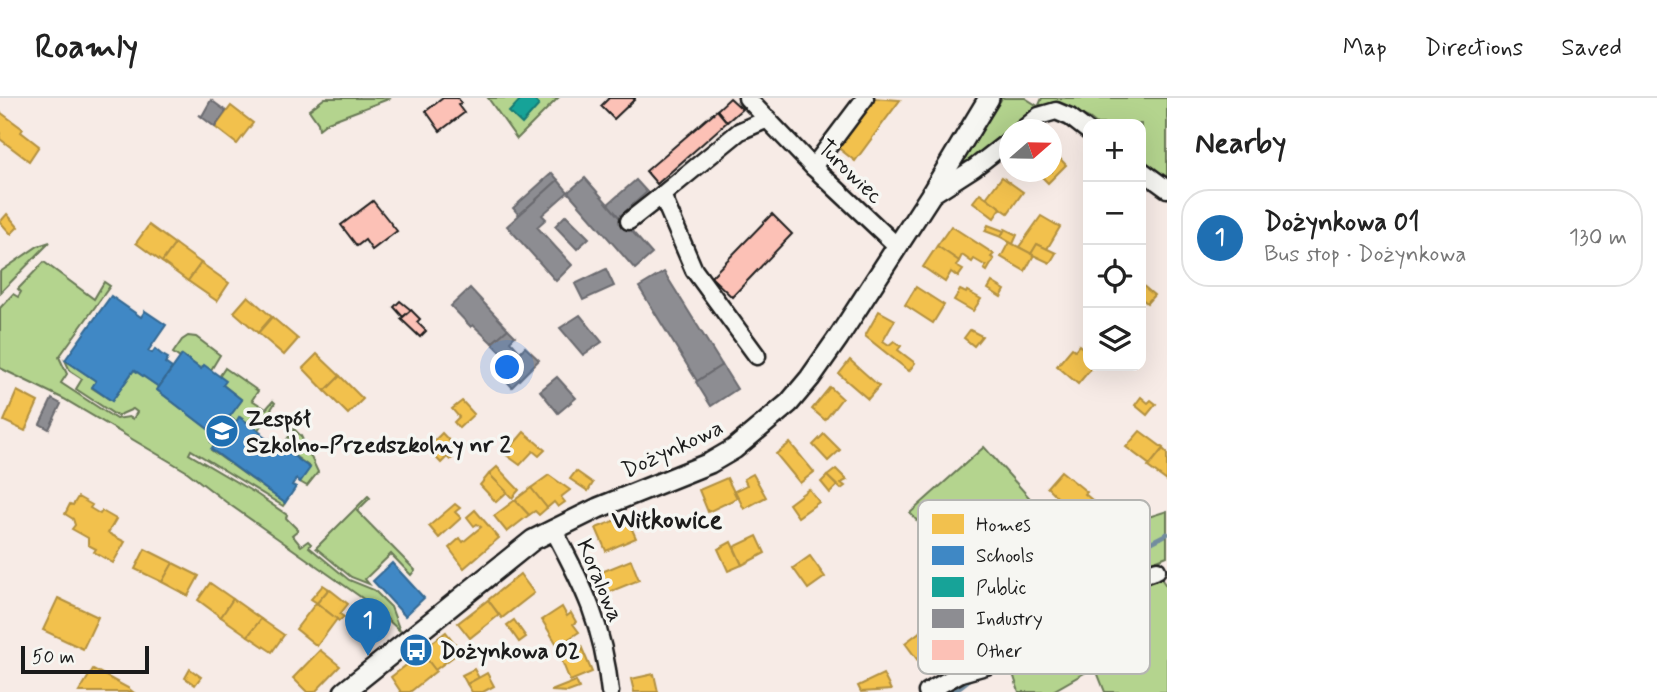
<!DOCTYPE html>
<html lang="en">
<head>
<meta charset="utf-8">
<style>
	body { margin:0; font-family:Mynerve,sans-serif; background:#f2f2f2; color:#222 }
	.controls { position:absolute; right:21px; top:21px; display:grid; overflow:hidden; border-radius:14px; box-shadow:0 7px 28px #0002 }
	.controls button { width:63px; height:63px; display:grid; place-items:center; padding:0; border:0; border-bottom:2px solid #e0e0e0; background:#fff; color:#222; font:35px sans-serif }
	.compass { position:absolute; left:999px; top:21px; width:63px; height:63px; border-radius:50%; background:#fff; box-shadow:0 7px 28px #0002; rotate:70deg }
	.scale { position:absolute; left:21px; bottom:18px; width:128px; box-sizing:border-box; padding-left:7px; border:4px solid #1c1c1c; border-top:0; font-size:19px; line-height:24px; white-space:nowrap; color:#1c1c1c; -webkit-text-stroke:5px #f6f6f2; paint-order:stroke }
	.you { position:absolute; left:508px; top:270px; width:24px; height:24px; margin:-18px; border:5px solid #fff; border-radius:50%; background:#1a73e8; box-shadow:0 0 0 10px #1a73e833 }
	.badge { display:grid; place-items:center; width:46px; height:46px; border-radius:50%; background:#1f6fb2; color:#fff; font-size:23px; font-weight:700 }
	.pin { position:absolute; translate:-50% -58px; filter:drop-shadow(0 2px 4px #0008) }
	.pin::after { content:''; position:absolute; top:37px; width:24px; height:21px; background:inherit; clip-path:polygon(0 0,100% 0,50% 100%) }
	.list { margin:0; padding:0; list-style:none }
	h2 { display:flex; justify-content:space-between; align-items:center; height:91px; margin:0; padding:0 28px; font-size:30px }
	h2 small { font-size:23px; font-weight:400; color:#767676 }
	.list li { display:grid; grid-template-columns:46px 1fr auto; gap:21px; align-items:center; box-sizing:border-box; height:98px; margin:0 14px 14px; padding:0 14px; border:2px solid #e0e0e0; border-radius:28px }
	.list b { display:block; font-size:26px; white-space:nowrap }
	.list p { margin:0; font-size:23px; white-space:nowrap; color:#767676 }
	.list em { font-size:23px; font-style:normal; color:#767676 }
	.icon { flex:none; width:38px; height:38px; fill:none; stroke:currentColor; stroke-width:2; stroke-linecap:round; stroke-linejoin:round }
	.map { position:relative; flex:none; width:1167px; height:594px; overflow:hidden }
	header { display:flex; align-items:center; gap:42px; box-sizing:border-box; height:98px; padding:0 35px; background:#fff; border-bottom:2px solid #e0e0e0 }
	header strong { font-size:33px }
	nav { display:flex; gap:38px; margin-inline-start:auto; font-size:24px }
	main { display:flex }
	aside { flex:1; background:#fff }
	.map>svg:first-child { display:block }
	.green { fill:#b4d48e; stroke:#687855; stroke-width:2 }
	.homes { fill:#f2c14e; stroke:#b2903f; stroke-width:2 }
	.schools { fill:#3f88c5; stroke:#346892; stroke-width:2 }
	.public { fill:#17a398; stroke:#187a73; stroke-width:2 }
	.industry { fill:#8d8d92; stroke:#6b6b6f; stroke-width:2 }
	.lines { fill:none; stroke-linecap:round; stroke-linejoin:round }
	.stream { stroke:#728c9f; stroke-width:5 }
	.building { fill:#fcc1b6; stroke:#1c1c1c; stroke-width:2 }
	.minor-casing { stroke:#1c1c1c; stroke-width:21 }
	.tertiary-casing { stroke:#1c1c1c; stroke-width:24 }
	.minor { stroke:#f6f6f2; stroke-width:16 }
	.tertiary { stroke:#f6f6f2; stroke-width:19 }
	.labels { text-anchor:middle; stroke-width:7; stroke-linejoin:round; paint-order:stroke }
	.street-label { font-size:23px; fill:#1c1c1c; stroke:#f6f6f2 }
	.poi-label { font-size:23px; font-weight:bold; fill:#1c1c1c; stroke:#f6f6f2; text-anchor:start }
	.quarter-label { font-size:26px; font-weight:bold; fill:#1c1c1c; stroke:#f6f6f2 }
	.key { fill:#f6f6f2; stroke:#b5b5b2; stroke-width:2 }
	.key-label { font-size:19px; fill:#1c1c1c }
</style>
</head>
<body>
<header>
<strong>Roamly</strong>
<nav><a>Map</a><a>Directions</a><a>Saved</a></nav>
</header>
<main>
<div class="map">
<svg width="1167" height="594" viewBox="0 0 1167 594">
	<rect width="100%" height="100%" fill="#f7ebe6"/>
	<filter id="ink" filterUnits="userSpaceOnUse"><feTurbulence type="fractalNoise" baseFrequency=".0143" numOctaves="2"/><feDisplacementMap in="SourceGraphic" scale="14" xChannelSelector="R" yChannelSelector="G"/><feConvolveMatrix kernelMatrix="1 2 1 2 8 2 1 2 1" color-interpolation-filters="sRGB"/></filter>
	<g filter="url(#ink)">
		<g class="green">
			<path d="M 325,0 L 391,0 L 328,24 L 319,31 L 318,25 L 309,12 Z"/>
			<path d="M 488,0 L 558,0 L 517,41 Z"/>
			<path d="M 1002,0 L 1025,0 L 1041,10 L 1014,31 L 1010,32 L 1009,35 L 956,74 Z"/>
			<path d="M 1042,0 L 1167,0 L 1167,82 L 1141,61 L 1141,26 L 1097,26 L 1089,20 L 1056,7 L 1039,7 Z"/>
			<path d="M 50,144 L 0,195 L 0,174 L 38,148 Z"/>
			<path d="M 44,164 L 94,201 L 104,184 L 110,188 L 59,259 L 67,276 L 61,285 L 116,321 L 129,319 L 133,321 L 137,314 L 133,311 L 117,318 L 76,291 L 82,281 L 70,273 L 65,262 L 96,283 L 92,290 L 112,303 L 134,272 L 159,289 L 157,292 L 216,337 L 211,344 L 214,347 L 211,352 L 285,405 L 283,408 L 191,352 L 189,356 L 255,395 L 287,417 L 286,420 L 298,432 L 292,437 L 301,448 L 308,443 L 311,446 L 309,449 L 349,482 L 374,492 L 391,509 L 400,533 L 372,507 L 226,404 L 186,373 L 64,301 L 0,270 L 0,210 L 13,196 L 18,199 L 21,194 L 18,191 Z"/>
			<path d="M 188,238 L 196,239 L 220,257 L 211,272 L 201,271 L 182,257 L 180,260 L 173,255 L 182,242 Z"/>
			<path d="M 225,270 L 258,293 L 252,302 L 266,311 L 273,303 L 275,305 L 258,332 L 240,319 L 236,324 L 229,319 L 242,302 L 223,287 L 219,279 Z"/>
			<path d="M 294,331 L 301,338 L 318,374 L 307,388 L 300,384 L 310,369 L 282,349 Z"/>
			<path d="M 984,349 L 1069,444 L 1167,413 L 1167,458 L 1069,498 L 985,560 L 961,562 L 978,546 L 1002,517 L 910,415 Z"/>
			<path d="M 368,398 L 370,400 L 357,413 L 415,472 L 411,477 L 391,456 L 365,481 L 369,486 L 351,479 L 316,450 Z"/>
			<path d="M 1155,472 L 1167,489 L 1167,594 L 1105,594 L 1095,569 L 1051,594 L 1019,594 L 1009,563 L 1077,509 Z"/>
		</g>
		<g class="homes">
			<path d="M 872,0 L 900,2 L 855,63 L 836,48 Z"/>
			<path d="M 231,8 L 253,25 L 237,46 L 215,29 Z"/>
			<path d="M 0,14 L 23,31 L 21,34 L 39,48 L 29,63 L 0,41 Z"/>
			<path d="M 1052,52 L 1066,67 L 1048,85 L 1037,74 L 1052,74 Z"/>
			<path d="M 1002,79 L 1023,94 L 1008,115 L 986,100 Z"/>
			<path d="M 980,95 L 1001,110 L 994,120 L 973,104 Z"/>
			<path d="M 7,116 L 18,129 L 11,136 L 0,124 Z"/>
			<path d="M 1041,118 L 1060,129 L 1047,151 L 1037,146 L 1031,156 L 1019,149 Z"/>
			<path d="M 149,127 L 175,146 L 162,164 L 136,145 Z"/>
			<path d="M 988,127 L 1004,133 L 1001,139 L 985,133 Z"/>
			<path d="M 951,128 L 994,156 L 991,159 L 994,161 L 987,173 L 984,171 L 986,168 L 974,161 L 972,164 L 962,157 L 959,163 L 937,148 Z"/>
			<path d="M 1005,131 L 1017,137 L 1013,146 L 1001,139 Z"/>
			<path d="M 1009,144 L 1034,157 L 1025,173 L 1001,159 Z"/>
			<path d="M 175,146 L 201,165 L 188,183 L 162,164 Z"/>
			<path d="M 1037,146 L 1056,155 L 1050,165 L 1031,156 Z"/>
			<path d="M 937,148 L 959,163 L 956,168 L 963,172 L 958,179 L 951,174 L 945,184 L 923,169 Z"/>
			<path d="M 201,165 L 229,185 L 217,203 L 188,183 Z"/>
			<path d="M 992,184 L 1005,192 L 1001,199 L 988,191 Z"/>
			<path d="M 1141,186 L 1154,197 L 1147,205 L 1141,200 Z"/>
			<path d="M 916,189 L 944,207 L 933,225 L 905,207 Z"/>
			<path d="M 960,192 L 966,195 L 967,193 L 981,201 L 973,213 L 954,202 Z"/>
			<path d="M 248,198 L 272,219 L 258,235 L 234,214 Z"/>
			<path d="M 879,213 L 895,222 L 883,243 L 889,247 L 894,243 L 901,248 L 898,252 L 915,265 L 909,273 L 865,238 Z"/>
			<path d="M 272,219 L 298,241 L 284,257 L 258,235 Z"/>
			<path d="M 970,232 L 982,238 L 974,248 L 964,240 Z"/>
			<path d="M 1079,247 L 1088,255 L 1086,262 L 1088,268 L 1093,268 L 1078,286 L 1057,268 L 1072,250 L 1075,252 Z"/>
			<path d="M 317,256 L 340,278 L 325,293 L 303,270 Z"/>
			<path d="M 850,262 L 879,288 L 868,301 L 839,276 Z"/>
			<path d="M 340,278 L 363,301 L 348,316 L 325,293 Z"/>
			<path d="M 830,289 L 842,300 L 825,322 L 812,311 Z"/>
			<path d="M 17,293 L 38,304 L 25,333 L 4,323 Z"/>
			<path d="M 1141,299 L 1148,305 L 1151,302 L 1156,306 L 1147,317 L 1135,307 Z"/>
			<path d="M 462,303 L 474,316 L 459,330 L 454,324 L 459,319 L 452,311 Z"/>
			<path d="M 1140,333 L 1163,350 L 1150,367 L 1126,349 Z"/>
			<path d="M 524,334 L 545,352 L 539,358 L 533,353 L 520,367 L 505,356 Z"/>
			<path d="M 442,335 L 456,350 L 453,354 L 456,357 L 450,362 L 447,359 L 441,365 L 427,350 Z"/>
			<path d="M 824,336 L 840,352 L 828,363 L 813,347 Z"/>
			<path d="M 790,345 L 814,374 L 800,385 L 776,356 Z"/>
			<path d="M 1163,351 L 1167,355 L 1167,383 L 1148,369 Z"/>
			<path d="M 497,369 L 519,392 L 512,400 L 489,376 Z"/>
			<path d="M 836,371 L 847,382 L 841,385 L 845,388 L 841,391 L 827,378 Z"/>
			<path d="M 576,373 L 593,385 L 588,393 L 570,381 Z"/>
			<path d="M 1061,373 L 1087,394 L 1085,396 L 1092,402 L 1080,417 L 1073,411 L 1071,413 L 1047,389 Z"/>
			<path d="M 489,376 L 507,394 L 496,404 L 480,387 Z"/>
			<path d="M 753,376 L 766,399 L 744,411 L 735,393 L 747,387 L 744,381 Z"/>
			<path d="M 549,377 L 570,392 L 561,399 L 565,404 L 558,409 L 554,404 L 547,410 L 531,390 Z"/>
			<path d="M 827,378 L 837,388 L 830,395 L 821,384 Z"/>
			<path d="M 727,380 L 737,400 L 708,414 L 699,392 Z"/>
			<path d="M 531,390 L 547,410 L 539,417 L 535,413 L 529,417 L 515,402 Z"/>
			<path d="M 809,391 L 819,404 L 798,419 L 789,406 Z"/>
			<path d="M 78,399 L 92,407 L 90,410 L 100,416 L 102,413 L 116,421 L 108,435 L 125,444 L 113,465 L 94,454 L 96,451 L 88,447 L 88,440 L 72,431 L 75,427 L 73,421 L 65,416 L 70,406 L 73,407 Z"/>
			<path d="M 515,402 L 529,417 L 507,434 L 494,418 Z"/>
			<path d="M 455,406 L 460,410 L 455,414 L 461,420 L 439,440 L 429,428 Z"/>
			<path d="M 475,412 L 499,440 L 464,470 L 449,450 L 460,440 L 463,444 L 481,429 L 477,426 L 474,428 L 467,419 Z"/>
			<path d="M 626,418 L 636,440 L 606,453 L 596,430 Z"/>
			<path d="M 757,438 L 765,455 L 742,467 L 734,449 Z"/>
			<path d="M 731,444 L 742,467 L 728,473 L 718,451 Z"/>
			<path d="M 145,451 L 173,465 L 162,484 L 135,471 Z"/>
			<path d="M 810,458 L 825,479 L 808,491 L 793,470 Z"/>
			<path d="M 631,462 L 639,482 L 602,497 L 594,477 Z"/>
			<path d="M 173,465 L 199,478 L 188,498 L 162,484 Z"/>
			<path d="M 520,476 L 534,495 L 502,520 L 488,502 Z"/>
			<path d="M 210,485 L 233,501 L 221,519 L 198,502 Z"/>
			<path d="M 323,487 L 329,491 L 317,505 L 311,501 Z"/>
			<path d="M 329,491 L 348,506 L 340,516 L 344,519 L 339,523 L 317,505 Z"/>
			<path d="M 58,500 L 98,519 L 83,551 L 43,532 Z"/>
			<path d="M 233,501 L 261,521 L 248,538 L 221,519 Z"/>
			<path d="M 488,502 L 499,517 L 470,540 L 458,525 Z"/>
			<path d="M 316,505 L 337,521 L 317,548 L 296,531 Z"/>
			<path d="M 562,509 L 567,518 L 571,515 L 576,524 L 573,526 L 579,534 L 558,548 L 542,522 Z"/>
			<path d="M 261,521 L 284,537 L 272,554 L 248,538 Z"/>
			<path d="M 514,522 L 526,539 L 519,544 L 507,527 Z"/>
			<path d="M 925,530 L 939,549 L 919,564 L 905,545 Z"/>
			<path d="M 446,534 L 461,553 L 435,572 L 421,553 Z"/>
			<path d="M 581,548 L 592,574 L 570,583 L 560,558 Z"/>
			<path d="M 320,552 L 340,568 L 315,594 L 307,594 L 293,580 Z"/>
			<path d="M 422,555 L 436,573 L 410,594 L 401,594 L 391,579 Z"/>
			<path d="M 93,571 L 128,590 L 133,594 L 79,594 Z"/>
			<path d="M 190,571 L 201,579 L 195,587 L 185,580 Z"/>
			<path d="M 474,571 L 479,580 L 467,586 L 462,577 Z"/>
			<path d="M 487,575 L 494,588 L 483,594 L 472,594 L 467,586 Z"/>
			<path d="M 654,576 L 658,594 L 634,594 L 631,581 Z"/>
			<path d="M 883,576 L 891,592 L 861,594 L 858,588 Z"/>
			<path d="M 576,583 L 579,590 L 568,594 L 551,593 Z"/>
		</g>
		<g class="schools">
			<path d="M 111,198 L 141,219 L 145,213 L 166,227 L 148,253 L 152,255 L 155,251 L 161,256 L 168,260 L 165,265 L 172,270 L 159,289 L 134,272 L 112,303 L 92,289 L 96,283 L 65,262 Z"/>
			<path d="M 182,257 L 201,271 L 204,267 L 211,272 L 226,283 L 223,287 L 242,302 L 216,337 L 157,292 Z"/>
			<path d="M 229,319 L 236,324 L 239,319 L 261,334 L 260,336 L 264,339 L 269,343 L 270,341 L 310,370 L 300,384 L 296,381 L 292,387 L 296,389 L 285,405 L 211,351 L 214,347 L 211,344 Z"/>
			<path d="M 392,465 L 424,500 L 405,518 L 373,483 Z"/>
		</g>
		<path class="public" d="M 522,0 L 532,0 L 539,7 L 522,26 L 509,14 Z"/>
		<g class="industry">
			<path d="M 211,2 L 226,13 L 215,29 L 199,17 L 202,18 Z"/>
			<path d="M 552,75 L 558,82 L 519,117 L 513,110 Z"/>
			<path d="M 585,80 L 652,156 L 635,171 L 568,94 Z"/>
			<path d="M 558,82 L 568,94 L 542,117 L 546,121 L 537,129 L 572,167 L 556,183 L 507,128 Z"/>
			<path d="M 636,82 L 647,94 L 619,119 L 608,106 Z"/>
			<path d="M 566,117 L 589,140 L 577,151 L 555,128 Z"/>
			<path d="M 606,171 L 614,188 L 583,202 L 575,186 Z"/>
			<path d="M 664,174 L 722,267 L 697,283 L 639,189 Z"/>
			<path d="M 470,190 L 508,231 L 492,245 L 473,227 L 471,229 L 451,208 Z"/>
			<path d="M 580,217 L 602,244 L 583,257 L 560,230 Z"/>
			<path d="M 508,231 L 515,238 L 510,243 L 520,254 L 525,249 L 539,262 L 512,289 L 503,279 L 514,267 L 492,245 Z"/>
			<path d="M 722,267 L 737,291 L 711,308 L 696,284 Z"/>
			<path d="M 557,279 L 576,300 L 558,315 L 540,293 Z"/>
			<path d="M 52,301 L 61,306 L 49,331 L 40,326 Z"/>
		</g>
		<g class="lines">
			<g class="stream">
				<path d="M 975,567 C 983,550 998,540 1012,528 C 1058,490 1114,464 1167,436"/>
				<path d="M 953,594 L 967,583 L 970,575"/>
			</g>
		</g>
		<g class="building">
			<path d="M 443,0 L 458,0 L 461,5 L 458,7 L 464,15 L 440,33 L 426,13 Z"/>
			<path d="M 609,0 L 635,0 L 635,1 L 614,21 L 601,8 Z"/>
			<path d="M 730,0 L 742,11 L 727,24 L 717,12 Z"/>
			<path d="M 717,12 L 727,24 L 657,86 L 646,73 Z"/>
			<path d="M 373,103 L 397,133 L 372,152 L 365,142 L 357,148 L 341,127 Z"/>
			<path d="M 772,116 L 792,136 L 732,199 L 711,179 Z"/>
			<path d="M 400,203 L 411,212 L 403,219 L 394,209 Z"/>
			<path d="M 411,212 L 420,221 L 417,224 L 426,233 L 420,239 L 401,221 Z"/>
		</g>
		<g class="lines">
			<defs>
				<g id="minor">
					<path d="M 747,0 L 813,69 L 897,148"/>
					<path d="M 1022,32 L 1039,18 L 1056,13 L 1070,19 L 1088,33"/>
					<path d="M 813,69 L 865,0"/>
					<path d="M 1141,72 L 1167,91"/>
					<path d="M 932,97 L 974,70 L 1010,42"/>
					<path d="M 629,123 L 662,97"/>
					<path d="M 757,258 L 694,172 L 662,97 L 740,33 L 768,21"/>
					<path d="M 553,431 C 584,489 603,527 610,594"/>
					<path d="M 927,594 L 961,575 L 986,568 L 1002,559 L 1073,507 L 1123,484 L 1157,472"/>
				</g>
				<path id="tertiary" d="M 344,594 L 533,442 L 598,410 L 710,365 L 734,351 L 789,305 L 810,280 L 838,240 L 930,98 L 989,0"/>
			</defs>
			<use href="#minor" class="minor-casing"/>
			<use href="#tertiary" class="tertiary-casing"/>
			<use href="#minor" class="minor"/>
			<use href="#tertiary" class="tertiary"/>
		</g>
	</g>
	<defs>
		<symbol id="school-disc" viewBox="-11 -11 22 22"><circle r="9.5" fill="#1f6fb2" stroke="#f6f6f2"/><path d="M0-5L7-2L0 1L-7-2ZM-4 1L0 2.5L4 1V4Q0 6-4 4Z" fill="#fff"/></symbol>
		<symbol id="bus-disc" viewBox="-11 -11 22 22"><circle r="9.5" fill="#1f6fb2" stroke="#f6f6f2"/><path d="M-5-6H5V4H4V6H2V4H-2V6H-4V4H-5ZM-3.5-4V0h7V-4ZM-3.5 1.2v1.5H-2V1.2ZM2 1.2v1.5H3.5V1.2Z" fill="#fff"/></symbol>
	</defs>
	<g fill-rule="evenodd">
		<use href="#school-disc" x="203" y="314" width="38" height="38"/>
		<use href="#bus-disc" x="397" y="533" width="38" height="38"/>
	</g>
	<g class="labels">
		<g class="street-label">
			<text transform="translate(851 73) rotate(44)" y="8">Turowiec</text>
			<text transform="translate(672 350) rotate(-25)" y="8">Dożynkowa</text>
			<text transform="translate(601 482) rotate(67)" y="8">Koralowa</text>
		</g>
		<g class="poi-label">
			<text x="246" y="328">Zespół<tspan x="246" dy="26">Szkolno-Przedszkolny nr 2</tspan></text>
			<text x="440" y="560">Dożynkowa 02</text>
		</g>
		<g class="quarter-label">
			<text x="667" y="430">Witkowice</text>
		</g>
	</g>
	<rect x="918" y="402" width="232" height="174" rx="10" class="key"/>
	<rect x="932" y="416" width="32" height="20" fill="#f2c14e"/>
	<rect x="932" y="448" width="32" height="19" fill="#3f88c5"/>
	<rect x="932" y="479" width="32" height="20" fill="#17a398"/>
	<rect x="932" y="511" width="32" height="19" fill="#8d8d92"/>
	<rect x="932" y="542" width="32" height="20" fill="#fcc1b6"/>
	<g class="key-label">
		<text x="976" y="433">Homes</text>
		<text x="976" y="464">Schools</text>
		<text x="976" y="496">Public</text>
		<text x="976" y="527">Industry</text>
		<text x="976" y="559">Other</text>
	</g>
</svg>
<div class="controls">
<button>+</button>
<button>−</button>
<button><svg class="icon" aria-label="locate" viewBox="0 0 24 24"><circle cx="12" cy="12" r="6"/><path d="M12 2v4M12 18v4M2 12h4M18 12h4"/></svg></button>
<button><svg class="icon" aria-label="layers" viewBox="0 0 24 24"><path d="M12 4l9 5-9 5-9-5zM3 14l9 5 9-5"/></svg></button>
</div>
<svg class="compass" viewBox="-18 -18 36 36"><path d="M0-13l5 13h-10z" fill="#e53935"/><path d="M0 13l5-13h-10z" fill="#767676"/></svg>
<div class="scale">50 m</div>
<div class="you"></div>
<div class="pin badge" style="left:368px;top:558px">1</div>
</div>
<aside>
<h2>Nearby<small></small></h2>
<ul class="list">
<li><span class="badge">1</span><div><b>Dożynkowa 01</b><p>Bus stop · Dożynkowa</p></div><em>130 m</em></li>
</ul>
</aside>
</main>
</body>
</html>
